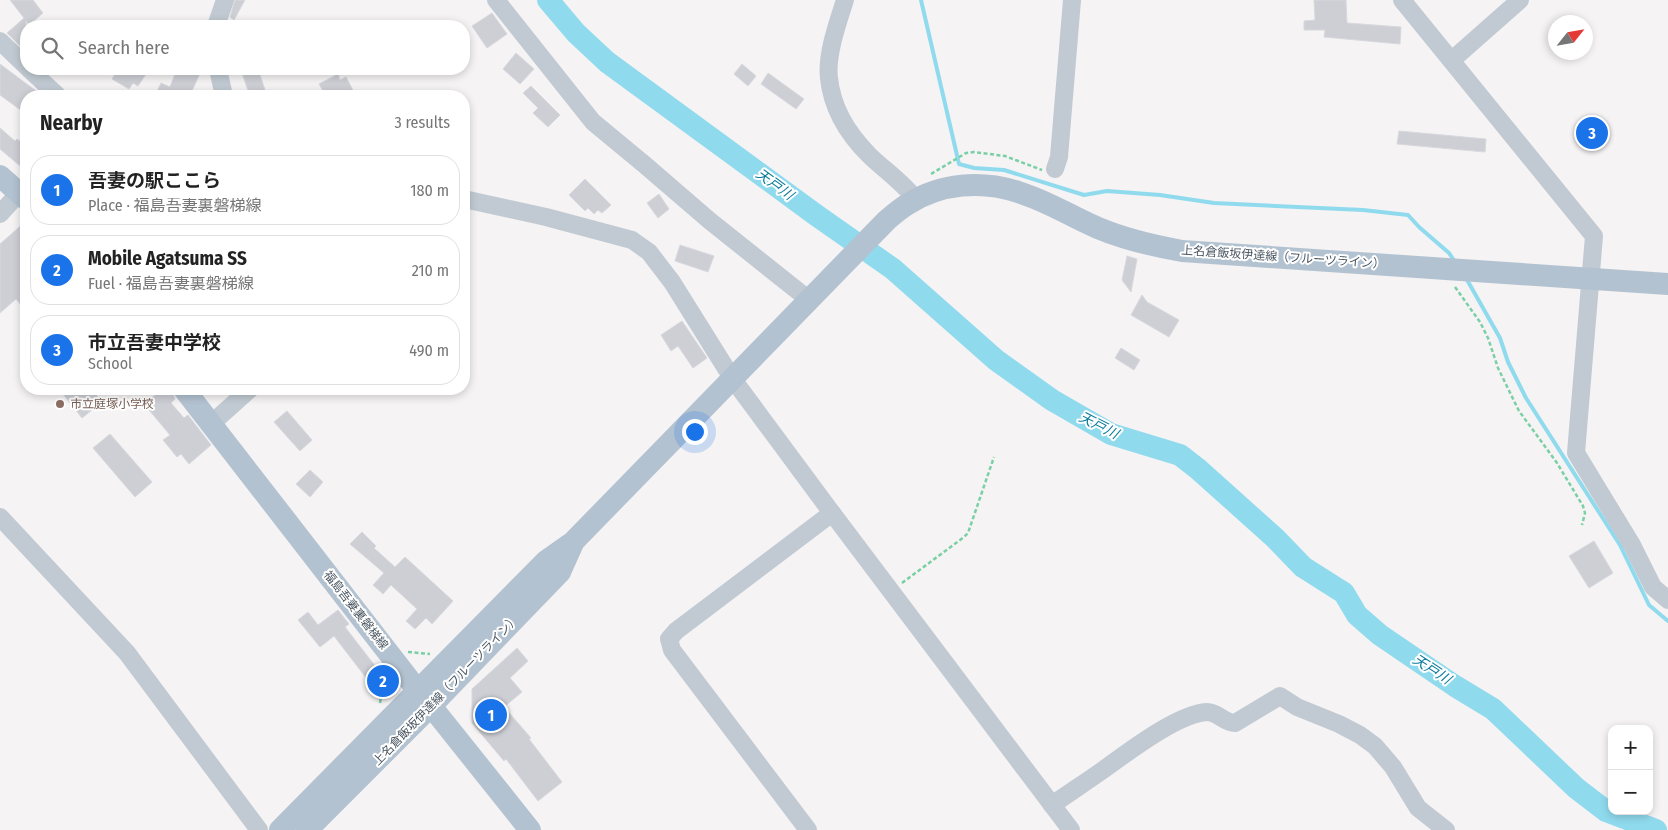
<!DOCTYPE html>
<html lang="en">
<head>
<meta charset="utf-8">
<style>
	body { margin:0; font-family:"Fira Sans Condensed","Noto Sans JP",sans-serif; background:#f2f2f2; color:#222 }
	.controls { position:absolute; right:15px; bottom:15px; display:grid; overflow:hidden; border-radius:10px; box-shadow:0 2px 8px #0003 }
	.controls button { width:45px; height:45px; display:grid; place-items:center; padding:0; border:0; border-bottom:1px solid #e0e0e0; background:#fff; color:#222; font:25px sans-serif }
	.compass { position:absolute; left:1548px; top:15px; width:45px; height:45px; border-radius:50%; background:#fff; box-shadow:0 2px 8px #0003; rotate:59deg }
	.you { position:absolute; left:694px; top:431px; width:18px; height:18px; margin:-12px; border:4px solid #fff; border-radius:50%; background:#1a73e8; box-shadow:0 0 0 8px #1a73e833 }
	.badge { display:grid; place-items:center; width:32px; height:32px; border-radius:50%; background:#1a73e8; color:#fff; font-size:16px; font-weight:700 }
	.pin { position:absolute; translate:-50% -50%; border:2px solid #fff; box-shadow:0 1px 5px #0006 }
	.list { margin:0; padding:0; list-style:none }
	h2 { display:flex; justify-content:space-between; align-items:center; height:65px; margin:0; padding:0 20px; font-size:21px }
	h2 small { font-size:16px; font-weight:400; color:#767676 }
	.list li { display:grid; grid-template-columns:32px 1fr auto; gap:15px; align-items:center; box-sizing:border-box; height:70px; margin:0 10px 10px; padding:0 10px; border:1px solid #e0e0e0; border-radius:20px }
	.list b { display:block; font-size:19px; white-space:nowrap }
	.list p { margin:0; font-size:16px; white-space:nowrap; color:#767676 }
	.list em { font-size:16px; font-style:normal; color:#767676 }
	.icon { flex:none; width:28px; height:28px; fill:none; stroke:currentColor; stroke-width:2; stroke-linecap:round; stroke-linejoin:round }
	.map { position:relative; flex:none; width:1668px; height:830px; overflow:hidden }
	.search { position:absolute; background:#fff; box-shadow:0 2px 8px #0003; left:20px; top:20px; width:450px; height:55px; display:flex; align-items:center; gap:12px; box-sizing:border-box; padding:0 18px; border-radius:20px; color:#767676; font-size:19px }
	.panel { position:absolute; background:#fff; box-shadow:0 2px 8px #0003; left:20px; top:90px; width:450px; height:305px; border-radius:20px }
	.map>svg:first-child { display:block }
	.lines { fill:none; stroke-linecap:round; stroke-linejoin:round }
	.stream { stroke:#90daee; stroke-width:4 }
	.river { stroke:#90daee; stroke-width:22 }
	.building { fill:#cdcfd5; stroke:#d7d9de }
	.path { stroke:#7ad0a6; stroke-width:2.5; stroke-dasharray:4 2.5; stroke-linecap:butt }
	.minor { stroke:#c1cad2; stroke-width:18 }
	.major { stroke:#b3c2d1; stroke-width:22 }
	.education-dot { fill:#8d6e63; stroke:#fff; stroke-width:2 }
	.labels { text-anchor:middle; stroke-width:4; stroke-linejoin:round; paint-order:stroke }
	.street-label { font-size:12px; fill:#4a5661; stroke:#fff }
	.education-label { font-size:12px; fill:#785e54; stroke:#fff; text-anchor:start }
	.water-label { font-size:14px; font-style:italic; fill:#0c7c9b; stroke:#fff }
</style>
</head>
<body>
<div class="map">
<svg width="1668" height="830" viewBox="0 0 1668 830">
	<rect width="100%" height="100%" fill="#f5f3f3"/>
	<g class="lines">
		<g class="stream">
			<path d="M 921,0 L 959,164 L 974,168 L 1004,170 L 1084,195 L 1107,191 L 1160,195 L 1214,203 L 1363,210 L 1408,215 L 1419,227 L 1449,253 L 1455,262"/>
			<path d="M 1466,278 L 1500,338 L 1508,362 L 1526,398 L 1620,545 L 1649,605 L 1668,621"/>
		</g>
		<path class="river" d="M 548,0 L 576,33 L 607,62 L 816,215 L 893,269 L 996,360 L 1052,400 L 1111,434 L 1180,455 L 1198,469 L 1275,538 L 1303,567 L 1344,593 L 1357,615 L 1380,635 L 1455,686 L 1493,709 L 1576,788 L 1606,811 L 1656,830"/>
	</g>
	<g class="building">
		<path d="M 10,0 L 33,0 L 43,13 L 29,25 L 26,21 L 26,52 L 7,33 L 24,18 Z"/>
		<path d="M 235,0 L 245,0 L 234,20 L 230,17 Z"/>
		<path d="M 1314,0 L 1346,0 L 1347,23 L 1401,27 L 1400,44 L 1324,37 L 1325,30 L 1304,30 L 1304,21 L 1315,20 Z"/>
		<path d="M 492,13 L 507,34 L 487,48 L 472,26 Z"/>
		<path d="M 516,53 L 534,69 L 520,84 L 503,69 Z"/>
		<path d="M 0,64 L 43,96 L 26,96 L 26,114 L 0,95 Z"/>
		<path d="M 742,64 L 756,76 L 748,86 L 734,74 Z"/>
		<path d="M 118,69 L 138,69 L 146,74 L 138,86 L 133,83 L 129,89 L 112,79 Z"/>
		<path d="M 177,69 L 202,69 L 190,95 L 192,96 L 155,96 L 161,83 L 170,87 Z"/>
		<path d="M 255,69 L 258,69 L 267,96 L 250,96 L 242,73 Z"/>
		<path d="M 768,73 L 804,99 L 796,109 L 761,84 Z"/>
		<path d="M 338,74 L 340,80 L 346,77 L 356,96 L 326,96 L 319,84 Z"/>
		<path d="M 531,86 L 560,115 L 548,127 L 533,113 L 538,108 L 523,93 Z"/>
		<path d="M 0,128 L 15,141 L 17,139 L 26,146 L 26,171 L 0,149 Z"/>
		<path d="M 1399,131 L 1486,139 L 1485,152 L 1397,144 Z"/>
		<path d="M 585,179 L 611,205 L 602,213 L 598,210 L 594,214 L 588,208 L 585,211 L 569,195 Z"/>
		<path d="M 659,194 L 669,209 L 658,218 L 647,203 Z"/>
		<path d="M 26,221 L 26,311 L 16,299 L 0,313 L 0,244 Z"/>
		<path d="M 680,245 L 714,256 L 708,272 L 675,261 Z"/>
		<path d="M 1127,256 L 1137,259 L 1131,292 L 1122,280 Z"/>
		<path d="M 1142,295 L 1147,302 L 1179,320 L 1169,337 L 1131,315 Z"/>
		<path d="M 682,321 L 707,358 L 693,368 L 678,346 L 671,351 L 661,335 Z"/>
		<path d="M 1121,348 L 1140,360 L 1134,370 L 1115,358 Z"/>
		<path d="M 59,389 L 91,389 L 102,402 L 82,418 Z"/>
		<path d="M 163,389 L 171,389 L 175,399 L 171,403 L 184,418 L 188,415 L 211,445 L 189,464 L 181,454 L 177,457 L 163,440 L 170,435 L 144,404 Z"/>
		<path d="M 287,411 L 312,440 L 300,451 L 274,422 Z"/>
		<path d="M 110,434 L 152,482 L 135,497 L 93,448 Z"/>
		<path d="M 310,470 L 323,482 L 310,497 L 296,484 Z"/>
		<path d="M 362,532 L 376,546 L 374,548 L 395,567 L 405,557 L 453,601 L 432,624 L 426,618 L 415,629 L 406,621 L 417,609 L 391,585 L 383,594 L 373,585 L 384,573 L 350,544 Z"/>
		<path d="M 1594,541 L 1613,573 L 1589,588 L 1569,556 Z"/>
		<path d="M 338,610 L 349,624 L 345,627 L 379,671 L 367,679 L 334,636 L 320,647 L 298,620 L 308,612 L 318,625 Z"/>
		<path d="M 517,648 L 528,661 L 510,678 L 522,692 L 504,707 L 531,738 L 529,739 L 562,782 L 538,801 L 506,759 L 504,761 L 472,723 L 472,689 Z"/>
	</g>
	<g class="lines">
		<g class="path">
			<path d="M 931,174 L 966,153 L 974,152 L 1005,156 L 1042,170"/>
			<path d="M 1455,287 L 1480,322 L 1488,338 L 1498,368 L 1519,411 L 1557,463 L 1583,506 L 1585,513 L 1582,525"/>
			<path d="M 902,583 L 964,537 L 968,533 L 994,457"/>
			<path d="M 408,652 L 430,654"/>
			<path d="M 380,703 L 384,676"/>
		</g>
		<g class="minor">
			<path d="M 496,0 L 593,122 L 645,165 L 710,221 L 808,299"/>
			<path d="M 845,0 C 838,22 826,55 829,78 C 832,108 848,134 869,155 C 884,170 903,182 916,200"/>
			<path d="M 1402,0 L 1594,236 L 1576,453 L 1632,545 L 1653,587 L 1668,600"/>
			<path d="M 216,26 L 225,0"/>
			<path d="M 0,41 L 26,66"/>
			<path d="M 1452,60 L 1520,0"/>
			<path d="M 29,69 L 58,96"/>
			<path d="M 218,69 L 224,96"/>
			<path d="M 1055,169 L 1059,157 L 1072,0"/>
			<path d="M 464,199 L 546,217 L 632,240 L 649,252 L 672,282 L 732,378 L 832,513 L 1071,830"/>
			<path d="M 0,214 L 19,193"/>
			<path d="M 211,424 L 250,389"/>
			<path d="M 0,517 L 127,653 L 259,830"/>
			<path d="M 1052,805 C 1069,793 1086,782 1103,770 C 1128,752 1177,714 1207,712 C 1218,712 1224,723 1235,723 L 1280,696 L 1297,707 L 1339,724 L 1360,735 L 1375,746 L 1393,767 L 1418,808 L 1446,830"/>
			<path d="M 808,830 L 672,650 L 669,639 L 676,631 L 832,513"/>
		</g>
		<g class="major">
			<path d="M 0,176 L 26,199"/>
			<path d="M 184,389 L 418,691 L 431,706 L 530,830"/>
			<path d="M 280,830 L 546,561 L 573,542 L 887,220 C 894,214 901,208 908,204 C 941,183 982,180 1018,192 C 1046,200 1072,217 1098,228 C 1124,239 1154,246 1182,251 L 1668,284"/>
			<path d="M 307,830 L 431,706 L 560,572 L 573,543"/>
		</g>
	</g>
	<circle class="education-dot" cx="60" cy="404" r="5"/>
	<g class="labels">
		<g class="street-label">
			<text transform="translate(1283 257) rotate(4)" y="4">上名倉飯坂伊達線（フルーツライン）</text>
			<text transform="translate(356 610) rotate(52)" y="4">福島吾妻裏磐梯線</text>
			<text transform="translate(446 690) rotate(-46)" y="4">上名倉飯坂伊達線（フルーツライン）</text>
		</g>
		<g class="education-label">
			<text x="70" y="408">市立庭塚小学校</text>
		</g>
		<g class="water-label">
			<text transform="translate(775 184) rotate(36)" y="5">天戸川</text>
			<text transform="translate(1099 425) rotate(27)" y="5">天戸川</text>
			<text transform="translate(1432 669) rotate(33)" y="5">天戸川</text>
		</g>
	</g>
</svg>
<div class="controls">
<button>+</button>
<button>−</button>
</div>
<svg class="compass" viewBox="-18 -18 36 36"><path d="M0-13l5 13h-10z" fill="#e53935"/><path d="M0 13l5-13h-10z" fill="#767676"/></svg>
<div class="you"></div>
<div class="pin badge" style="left:491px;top:715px">1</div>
<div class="pin badge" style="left:383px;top:681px">2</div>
<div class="pin badge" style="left:1592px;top:133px">3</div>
<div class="search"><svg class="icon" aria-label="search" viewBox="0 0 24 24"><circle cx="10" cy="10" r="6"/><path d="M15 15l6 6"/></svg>Search here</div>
<section class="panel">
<h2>Nearby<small>3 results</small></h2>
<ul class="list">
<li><span class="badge">1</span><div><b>吾妻の駅ここら</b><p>Place · 福島吾妻裏磐梯線</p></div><em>180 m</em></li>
<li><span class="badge">2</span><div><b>Mobile Agatsuma SS</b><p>Fuel · 福島吾妻裏磐梯線</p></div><em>210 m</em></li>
<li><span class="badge">3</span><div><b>市立吾妻中学校</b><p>School</p></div><em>490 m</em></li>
</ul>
</section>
</div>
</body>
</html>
